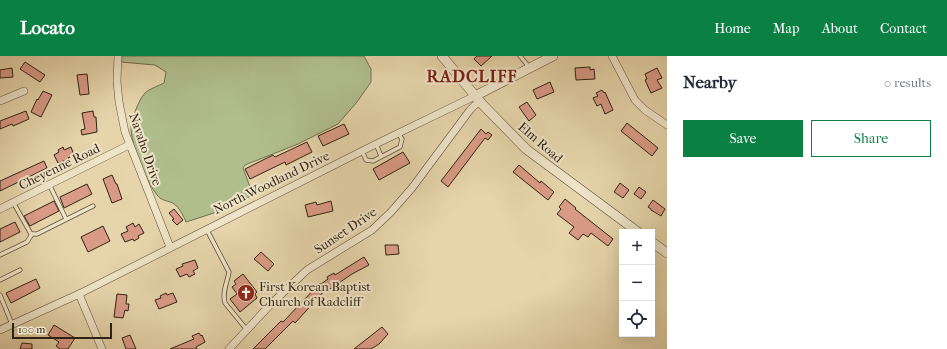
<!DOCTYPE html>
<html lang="en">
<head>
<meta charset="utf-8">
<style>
	body { margin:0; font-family:"IM FELL French Canon",serif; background:#f2f2f3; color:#1f2937 }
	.controls { position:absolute; right:12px; bottom:12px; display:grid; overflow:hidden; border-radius:0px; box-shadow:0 4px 16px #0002 }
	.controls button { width:36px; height:36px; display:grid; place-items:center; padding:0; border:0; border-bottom:1px solid #e0e1e3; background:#fff; color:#1f2937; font:20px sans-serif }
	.scale { position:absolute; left:12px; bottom:10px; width:100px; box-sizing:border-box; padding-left:4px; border:2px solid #302312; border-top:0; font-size:11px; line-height:14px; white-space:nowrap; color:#302312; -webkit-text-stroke:3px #efe4c8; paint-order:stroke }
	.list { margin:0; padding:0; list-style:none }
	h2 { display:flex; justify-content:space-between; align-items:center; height:52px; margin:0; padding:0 16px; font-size:17px }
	h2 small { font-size:13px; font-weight:400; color:#747a83 }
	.actions { display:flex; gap:8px; padding:12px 16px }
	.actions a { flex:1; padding:9px 0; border:1px solid #0b8043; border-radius:0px; text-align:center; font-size:14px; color:#0b8043 }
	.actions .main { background:#0b8043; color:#fff }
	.icon { flex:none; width:22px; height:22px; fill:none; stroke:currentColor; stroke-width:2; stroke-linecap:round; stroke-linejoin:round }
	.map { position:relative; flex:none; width:667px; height:293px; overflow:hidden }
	header { display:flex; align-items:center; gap:24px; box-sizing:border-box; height:56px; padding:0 20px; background:#0b8043; color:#fff }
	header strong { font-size:19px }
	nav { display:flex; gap:22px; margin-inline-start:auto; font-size:14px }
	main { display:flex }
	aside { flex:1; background:#fff }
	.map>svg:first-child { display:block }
	.green { fill:#b0be8d; stroke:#707050 }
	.building { fill:#da9b86; stroke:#302312 }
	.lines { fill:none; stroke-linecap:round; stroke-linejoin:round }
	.service-casing { stroke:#5e5038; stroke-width:5 }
	.minor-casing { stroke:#5e5038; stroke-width:8 }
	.tertiary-casing { stroke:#5e5038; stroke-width:10 }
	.service { stroke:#efe4c8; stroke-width:3.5 }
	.minor { stroke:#efe4c8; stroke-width:7 }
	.tertiary { stroke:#efe4c8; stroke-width:9 }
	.labels { text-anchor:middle; stroke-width:4; stroke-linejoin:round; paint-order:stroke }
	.street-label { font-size:13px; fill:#302312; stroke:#efe4c8 }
	.poi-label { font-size:13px; fill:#302312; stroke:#efe4c8; text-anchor:start }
	.district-label { font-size:17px; font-weight:bold; letter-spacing:1px; fill:#7a1f14; stroke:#efe4c8 }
</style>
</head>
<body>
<header>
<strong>Locato</strong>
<nav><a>Home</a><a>Map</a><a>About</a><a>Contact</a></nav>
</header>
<main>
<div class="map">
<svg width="667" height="293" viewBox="0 0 667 293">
	<rect width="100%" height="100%" fill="#e6d5ab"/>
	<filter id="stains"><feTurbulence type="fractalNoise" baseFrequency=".005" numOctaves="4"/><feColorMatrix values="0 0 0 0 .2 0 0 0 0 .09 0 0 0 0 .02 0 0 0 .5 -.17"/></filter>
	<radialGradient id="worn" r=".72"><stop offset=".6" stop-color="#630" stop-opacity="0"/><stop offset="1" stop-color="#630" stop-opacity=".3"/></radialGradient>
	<path class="green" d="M 122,0 L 364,0 L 371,13 L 371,26 L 357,46 L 338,68 L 298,88 L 245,109 L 243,112 L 253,139 L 217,156 L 186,166 C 183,159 178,148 170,146 C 164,144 161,144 157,139 C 146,125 132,92 131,74 C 130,66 139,43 145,37 C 149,33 158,30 164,27 L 166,16 L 155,9 L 121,6 Z"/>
	<g class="building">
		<path d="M 477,0 L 492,0 L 481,10 L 474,3 Z"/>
		<path d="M 25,6 L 45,19 L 40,26 L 20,13 Z"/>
		<path d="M 590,11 L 590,14 L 594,13 L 595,23 L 576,24 L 575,12 Z"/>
		<path d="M 12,12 L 13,21 L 0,22 L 0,14 Z"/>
		<path d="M 657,12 L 662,22 L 657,24 L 662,32 L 651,37 L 645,24 L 647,23 L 645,18 Z"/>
		<path d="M 87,18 L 89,38 L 80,39 L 77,19 Z"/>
		<path d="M 550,26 L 554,36 L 537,43 L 533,34 Z"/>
		<path d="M 602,34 L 604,37 L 605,36 L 613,54 L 605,58 L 601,48 L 597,50 L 593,42 L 598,40 L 596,37 Z"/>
		<path d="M 43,35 L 52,39 L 41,61 L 31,56 L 37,43 L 38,44 Z"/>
		<path d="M 527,46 L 536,59 L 529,65 L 519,51 Z"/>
		<path d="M 26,55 L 29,63 L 13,70 L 12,68 L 0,73 L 0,65 Z"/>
		<path d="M 93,55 L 94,61 L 96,61 L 97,76 L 82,79 L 81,74 L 85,73 L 82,57 Z"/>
		<path d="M 627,67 L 658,92 L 652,100 L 621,75 Z"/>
		<path d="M 344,68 L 349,78 L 323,90 L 318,80 Z"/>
		<path d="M 481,73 L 486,78 L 488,76 L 492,79 L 488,84 L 485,82 L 448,131 L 441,125 Z"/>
		<path d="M 307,86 L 312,96 L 286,109 L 285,106 L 250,123 L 245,113 L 273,99 L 275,101 Z"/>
		<path d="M 63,91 L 64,94 L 71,91 L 74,99 L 68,102 L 69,103 L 58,107 L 54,99 L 59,96 L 58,94 Z"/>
		<path d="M 403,96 L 410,107 L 379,124 L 373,113 Z"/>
		<path d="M 44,105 L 47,112 L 0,135 L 0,125 Z"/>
		<path d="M 519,109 L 540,127 L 541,125 L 554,136 L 548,144 L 513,116 Z"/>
		<path d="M 112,119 L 116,128 L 117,128 L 122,143 L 112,147 L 103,123 Z"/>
		<path d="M 620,127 L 629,134 L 623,142 L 614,136 Z"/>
		<path d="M 87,128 L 92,138 L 64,152 L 60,141 Z"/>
		<path d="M 639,131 L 646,136 L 641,143 L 634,138 Z"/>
		<path d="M 565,143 L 576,152 L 575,153 L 613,183 L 608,190 L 591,177 L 588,181 L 583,178 L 578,184 L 569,177 L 574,171 L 557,158 L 561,153 L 559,151 Z"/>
		<path d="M 653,144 L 665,153 L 661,160 L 651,154 L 651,153 L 648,151 Z"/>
		<path d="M 54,145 L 59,155 L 30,170 L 24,160 Z"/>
		<path d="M 331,145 L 333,155 L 308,161 L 305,149 L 316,146 L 317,149 Z"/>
		<path d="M 174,153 L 183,164 L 177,169 L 172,164 L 174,163 L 169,157 Z"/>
		<path d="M 15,166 L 20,176 L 0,186 L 0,173 Z"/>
		<path d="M 133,167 L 135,171 L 139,168 L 144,177 L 138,180 L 139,182 L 134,185 L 133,183 L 125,186 L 121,178 L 128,175 L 126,171 Z"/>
		<path d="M 103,170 L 110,185 L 88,196 L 81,181 Z"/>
		<path d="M 385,189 L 398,189 L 399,198 L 386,199 Z"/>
		<path d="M 261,196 L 274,208 L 268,215 L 254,203 Z"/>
		<path d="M 364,201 L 369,209 L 352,218 L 330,233 L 328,231 L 295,267 L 293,265 L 265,293 L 253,293 L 281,265 L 283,266 L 320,227 L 321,228 L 328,223 L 327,221 L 334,217 L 335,219 Z"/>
		<path d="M 195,204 L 198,212 L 193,215 L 195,218 L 189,221 L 187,218 L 180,221 L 176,213 L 183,210 L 182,208 Z"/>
		<path d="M 243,218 L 257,236 L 255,238 L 257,242 L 240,256 L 230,243 L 237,238 L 232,231 L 236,228 L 234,225 Z"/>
		<path d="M 36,223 L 40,232 L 11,247 L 6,237 Z"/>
		<path d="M 166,237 L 167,239 L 173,237 L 177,246 L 159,253 L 155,244 L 161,242 L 160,240 Z"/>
		<path d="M 117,238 L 127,239 L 126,248 L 129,248 L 128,255 L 125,254 L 123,262 L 114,261 Z"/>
		<path d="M 54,269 L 75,282 L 68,293 L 60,293 L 56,290 L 59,286 L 48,279 Z"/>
		<path d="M 382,271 L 388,278 L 379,288 L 371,293 L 354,293 Z"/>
		<path d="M 199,277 L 201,280 L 202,279 L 205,286 L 196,291 L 197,293 L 170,293 L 194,283 L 192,280 Z"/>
		<path d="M 130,279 L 136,293 L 126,293 L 122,282 Z"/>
		<path d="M 22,287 L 32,288 L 32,293 L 20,293 Z"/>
	</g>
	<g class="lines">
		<defs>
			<g id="service">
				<path d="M 520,0 L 529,11"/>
				<path d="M 376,88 L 381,100"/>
				<path d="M 362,95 L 366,104 L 373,105 L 400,91 L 402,83 L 398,77"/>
				<path d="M 49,128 L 66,163"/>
				<path d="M 13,146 L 31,178 L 37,178 L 93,150"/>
				<path d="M 207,174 L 229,216 C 227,227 222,236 225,247 L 247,274"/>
				<path d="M 0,199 L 27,186 L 32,178"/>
				<path d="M 0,224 L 20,214"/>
				<path d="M 0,239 L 12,268"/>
			</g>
			<g id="minor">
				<path d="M 118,0 L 117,25 L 119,46 L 125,76 L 170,191"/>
				<path d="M 612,0 L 635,44 L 645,54 L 667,69"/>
				<path d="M 0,45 L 24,35"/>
				<path d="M 0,153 L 129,89"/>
				<path d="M 79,238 L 102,293"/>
				<path d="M 0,274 L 79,238 L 376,88 L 475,40"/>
				<path d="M 229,293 L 271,248 L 307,214 L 372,174 L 391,156 L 412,132 L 470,54 L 479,45"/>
			</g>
			<g id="tertiary">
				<path d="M 442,0 L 482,48 L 526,93 L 638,176"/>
				<path d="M 475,40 L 553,0"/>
				<path d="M 652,186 L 667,197"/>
			</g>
		</defs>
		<use href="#service" class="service-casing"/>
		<use href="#minor" class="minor-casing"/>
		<use href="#tertiary" class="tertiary-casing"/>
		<use href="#service" class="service"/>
		<use href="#minor" class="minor"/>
		<use href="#tertiary" class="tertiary"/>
	</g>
	<defs>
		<symbol id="church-disc" viewBox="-11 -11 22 22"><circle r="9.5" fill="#8f2418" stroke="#efe4c8"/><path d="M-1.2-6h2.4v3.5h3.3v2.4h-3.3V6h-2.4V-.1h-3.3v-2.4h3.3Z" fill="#fff"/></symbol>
	</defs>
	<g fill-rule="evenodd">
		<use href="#church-disc" x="236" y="227" width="20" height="20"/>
	</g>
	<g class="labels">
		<g class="street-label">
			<text transform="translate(541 86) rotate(41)" y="5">Elm Road</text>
			<text transform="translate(146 93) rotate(71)" y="5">Navaho Drive</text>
			<text transform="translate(59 110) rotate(-26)" y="5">Cheyenne Road</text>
			<text transform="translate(271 126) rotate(-26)" y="5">North Woodland Drive</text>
			<text transform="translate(345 174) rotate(-34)" y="5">Sunset Drive</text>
		</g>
		<g class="poi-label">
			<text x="259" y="235">First Korean Baptist<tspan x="259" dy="15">Church of Radcliff</tspan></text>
		</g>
		<g class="district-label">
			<text x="472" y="26">RADCLIFF</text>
		</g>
	</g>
	<rect width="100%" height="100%" filter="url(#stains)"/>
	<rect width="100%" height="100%" fill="url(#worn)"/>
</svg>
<div class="controls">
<button>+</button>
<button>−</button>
<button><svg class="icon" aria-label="locate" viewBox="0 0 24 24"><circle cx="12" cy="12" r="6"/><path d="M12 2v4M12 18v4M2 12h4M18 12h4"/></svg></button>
</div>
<div class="scale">100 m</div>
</div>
<aside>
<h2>Nearby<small>0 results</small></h2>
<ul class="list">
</ul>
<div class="actions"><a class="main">Save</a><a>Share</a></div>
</aside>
</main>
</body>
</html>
